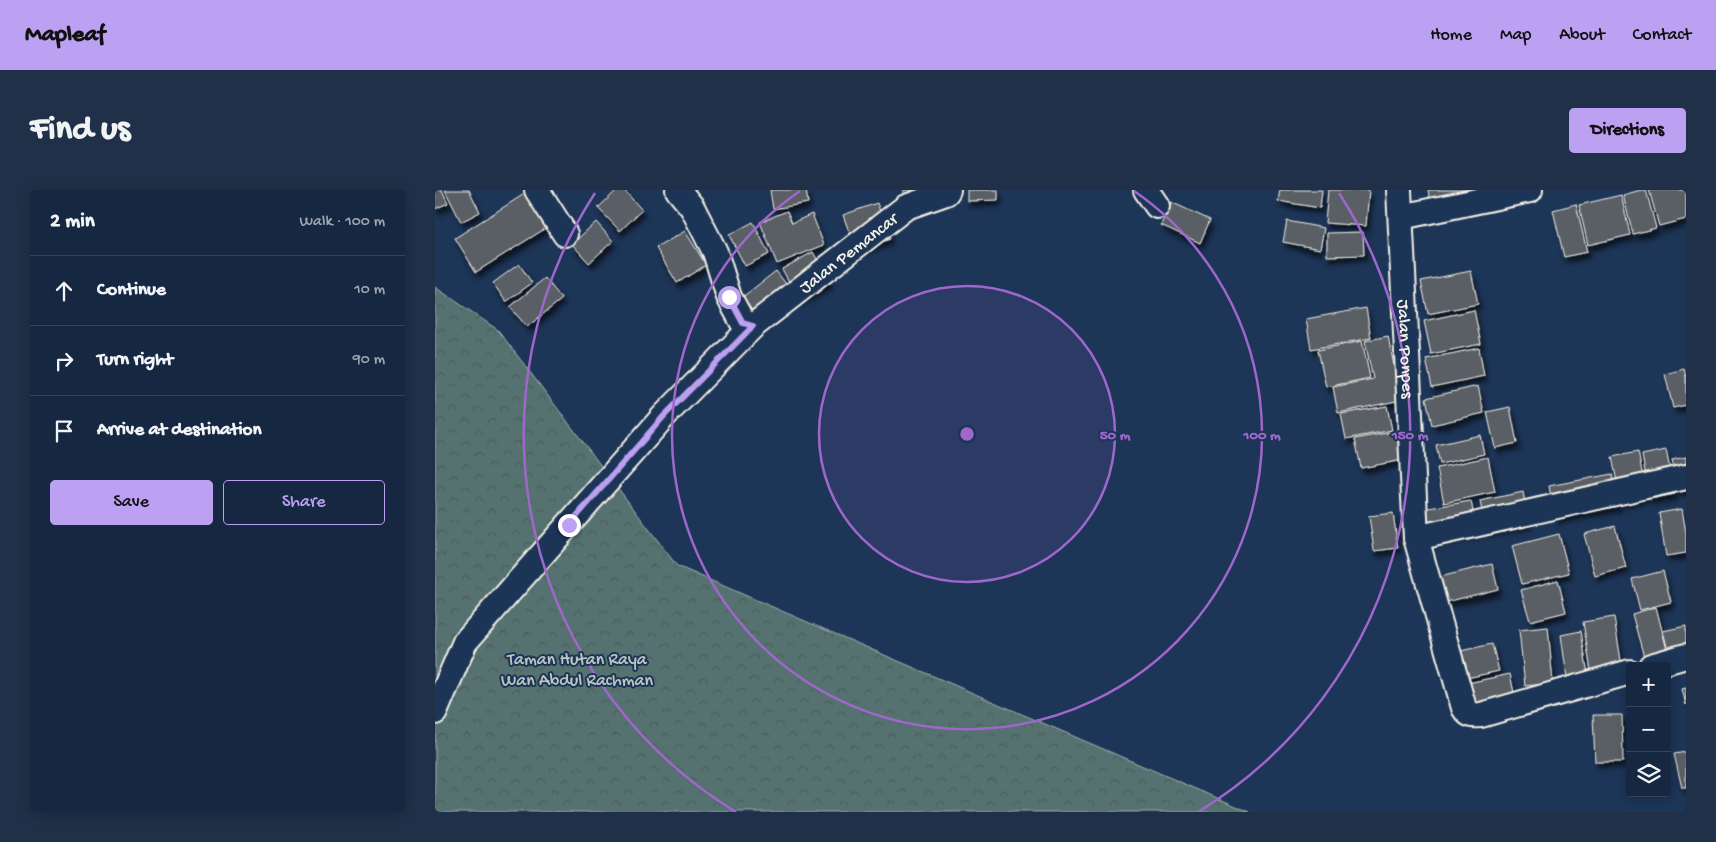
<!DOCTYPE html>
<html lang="en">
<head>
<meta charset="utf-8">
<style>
	body { margin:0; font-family:"Gochi Hand",sans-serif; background:#1f3048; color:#f1f3f6 }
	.controls { position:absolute; right:15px; bottom:15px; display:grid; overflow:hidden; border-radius:5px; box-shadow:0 2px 12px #0003 }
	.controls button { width:45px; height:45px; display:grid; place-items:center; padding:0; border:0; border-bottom:1px solid #35445a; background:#162841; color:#f1f3f6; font:25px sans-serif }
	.stop { position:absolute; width:15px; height:15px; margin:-11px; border:4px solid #bca0f2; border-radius:50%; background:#fff }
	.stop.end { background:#bca0f2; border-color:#fff; box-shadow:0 1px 5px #0008 }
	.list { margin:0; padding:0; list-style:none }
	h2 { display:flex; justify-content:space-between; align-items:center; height:65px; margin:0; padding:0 20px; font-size:21px }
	h2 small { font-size:16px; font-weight:400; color:#9ea6b1 }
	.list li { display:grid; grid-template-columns:32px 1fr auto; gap:15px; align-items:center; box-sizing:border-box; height:70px; padding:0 20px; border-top:1px solid #35445a }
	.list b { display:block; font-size:19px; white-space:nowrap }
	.list em { font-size:16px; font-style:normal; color:#9ea6b1 }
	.actions { display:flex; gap:10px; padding:15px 20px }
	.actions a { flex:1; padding:11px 0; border:1px solid #bca0f2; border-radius:5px; text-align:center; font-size:18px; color:#bca0f2 }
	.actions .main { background:#bca0f2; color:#111 }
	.icon { flex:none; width:28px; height:28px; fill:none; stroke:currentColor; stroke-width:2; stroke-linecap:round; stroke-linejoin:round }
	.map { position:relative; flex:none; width:1251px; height:622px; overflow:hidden; border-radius:5px }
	header { display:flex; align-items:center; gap:30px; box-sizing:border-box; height:70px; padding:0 25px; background:#bca0f2; color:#111 }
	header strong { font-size:24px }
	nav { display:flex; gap:28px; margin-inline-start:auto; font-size:18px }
	.intro { display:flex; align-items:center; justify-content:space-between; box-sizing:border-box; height:120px; padding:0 30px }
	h1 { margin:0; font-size:35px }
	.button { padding:12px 22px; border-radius:5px; background:#bca0f2; color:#111; font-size:18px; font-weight:700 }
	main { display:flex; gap:30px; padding:0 30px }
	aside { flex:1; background:#162841; border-radius:5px; box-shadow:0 2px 12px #0003 }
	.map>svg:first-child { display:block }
	.park { fill:url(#park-crowns); stroke:#a4b2ac }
	.building { fill:#5a5f65; stroke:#f4f1e8; filter:url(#shadow) }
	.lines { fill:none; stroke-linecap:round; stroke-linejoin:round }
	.minor-casing { stroke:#f4f1e8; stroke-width:28 }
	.minor { stroke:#1d3557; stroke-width:24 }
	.route { stroke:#bca0f2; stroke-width:6 }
	.ring { fill:none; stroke:#9f67cb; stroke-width:2.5 }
	.labels { text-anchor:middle; stroke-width:4; stroke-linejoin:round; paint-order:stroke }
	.street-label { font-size:18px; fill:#f4f1e8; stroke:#1d3557 }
	.park-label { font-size:18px; fill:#bcc5be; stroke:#1d3557 }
	.centre { fill:#9f67cb; stroke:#1d3557; stroke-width:2.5 }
	.ring-label { font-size:15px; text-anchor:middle; font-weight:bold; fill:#9f67cb; stroke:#1d3557; stroke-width:4; stroke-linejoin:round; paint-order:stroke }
</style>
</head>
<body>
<header>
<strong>Mapleaf</strong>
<nav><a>Home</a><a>Map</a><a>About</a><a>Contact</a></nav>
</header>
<div class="intro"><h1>Find us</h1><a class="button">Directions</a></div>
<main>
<aside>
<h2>2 min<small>Walk · 100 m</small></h2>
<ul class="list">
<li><svg class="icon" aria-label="ahead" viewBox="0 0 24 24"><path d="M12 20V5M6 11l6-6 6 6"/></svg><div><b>Continue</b></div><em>10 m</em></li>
<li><svg class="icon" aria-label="right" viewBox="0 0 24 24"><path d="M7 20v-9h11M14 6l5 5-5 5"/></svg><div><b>Turn right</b></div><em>90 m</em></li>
<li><svg class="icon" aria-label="arrive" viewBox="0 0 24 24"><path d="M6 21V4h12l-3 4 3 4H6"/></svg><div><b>Arrive at destination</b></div></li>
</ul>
<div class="actions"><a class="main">Save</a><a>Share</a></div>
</aside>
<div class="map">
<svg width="1251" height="622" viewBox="0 0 1251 622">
	<defs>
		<pattern id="park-crowns" width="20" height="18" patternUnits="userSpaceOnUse" patternTransform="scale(1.25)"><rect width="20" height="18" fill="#557270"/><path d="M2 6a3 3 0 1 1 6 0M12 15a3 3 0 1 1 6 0" fill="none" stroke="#4e5b59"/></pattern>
		<filter id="shadow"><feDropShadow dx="3" dy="5.5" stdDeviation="2.5" flood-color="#0009"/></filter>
	</defs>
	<rect width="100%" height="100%" fill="#1d3557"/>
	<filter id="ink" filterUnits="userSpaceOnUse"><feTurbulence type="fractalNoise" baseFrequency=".02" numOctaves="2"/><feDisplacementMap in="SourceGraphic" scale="10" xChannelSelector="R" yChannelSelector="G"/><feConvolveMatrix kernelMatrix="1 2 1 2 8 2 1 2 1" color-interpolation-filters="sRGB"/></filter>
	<g filter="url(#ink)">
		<path class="park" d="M 0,97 L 63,140 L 242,376 L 815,622 L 0,622 Z"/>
		<g class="building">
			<path d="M 0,0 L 7,0 L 13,13 L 0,19 Z"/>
			<path d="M 10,0 L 34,0 L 45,22 L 26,32 Z"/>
			<path d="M 182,0 L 189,0 L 207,20 L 185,41 L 163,18 Z"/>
			<path d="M 335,0 L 371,0 L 373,13 L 338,19 Z"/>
			<path d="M 468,0 L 510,0 L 468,6 Z"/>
			<path d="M 532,0 L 563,0 L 563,10 L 532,11 Z"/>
			<path d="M 845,0 L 887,0 L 885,18 L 843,11 Z"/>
			<path d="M 893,0 L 934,0 L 931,36 L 890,33 Z"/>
			<path d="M 993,0 L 1044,0 L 995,12 Z"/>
			<path d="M 1206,0 L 1211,0 L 1221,38 L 1198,44 L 1188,5 Z"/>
			<path d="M 1214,0 L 1251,0 L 1251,29 L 1224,36 Z"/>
			<path d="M 94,1 L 116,35 L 41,82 L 20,48 Z"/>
			<path d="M 1186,5 L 1195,45 L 1153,55 L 1144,15 Z"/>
			<path d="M 736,12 L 775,30 L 765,53 L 726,35 Z"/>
			<path d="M 442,13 L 455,49 L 421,61 L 408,25 Z"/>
			<path d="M 1141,14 L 1152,62 L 1129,67 L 1118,20 Z"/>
			<path d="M 352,21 L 357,33 L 377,24 L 389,55 L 342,74 L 325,32 Z"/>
			<path d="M 852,31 L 889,38 L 885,59 L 848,52 Z"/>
			<path d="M 161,32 L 178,51 L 154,73 L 137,54 Z"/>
			<path d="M 318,32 L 334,64 L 310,76 L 294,45 Z"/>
			<path d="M 250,41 L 271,75 L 242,93 L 221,58 Z"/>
			<path d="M 928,42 L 929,65 L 892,66 L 892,43 Z"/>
			<path d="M 378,62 L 395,93 L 364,110 L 347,79 Z"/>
			<path d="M 84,74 L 97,93 L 71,112 L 58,93 Z"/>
			<path d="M 341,81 L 358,103 L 318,134 L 301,112 Z"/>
			<path d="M 1036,81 L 1043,114 L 993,124 L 986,91 Z"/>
			<path d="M 110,88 L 127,109 L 92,137 L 75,117 Z"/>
			<path d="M 931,118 L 936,148 L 876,159 L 871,129 Z"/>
			<path d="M 1039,120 L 1046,154 L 996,164 L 989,131 Z"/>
			<path d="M 953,146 L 966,210 L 903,223 L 898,197 L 938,189 L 930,151 Z"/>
			<path d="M 927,151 L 935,188 L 891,197 L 883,160 Z"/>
			<path d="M 1044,158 L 1049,186 L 997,197 L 991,169 Z"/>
			<path d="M 1249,179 L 1251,187 L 1251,215 L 1238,218 L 1230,184 Z"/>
			<path d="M 1043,196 L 1049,223 L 997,235 L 991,208 Z"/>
			<path d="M 952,216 L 957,240 L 911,249 L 906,224 Z"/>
			<path d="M 1075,217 L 1082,253 L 1060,258 L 1052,222 Z"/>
			<path d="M 962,241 L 968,270 L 926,278 L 920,249 Z"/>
			<path d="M 1045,245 L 1049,264 L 1005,274 L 1001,255 Z"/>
			<path d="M 1231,260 L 1240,304 L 1215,309 L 1207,265 Z"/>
			<path d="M 1203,262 L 1212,307 L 1186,312 L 1177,267 Z"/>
			<path d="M 1053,267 L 1060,302 L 1009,313 L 1002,278 Z"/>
			<path d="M 1251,267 L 1251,299 L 1243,301 L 1237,270 Z"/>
			<path d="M 1177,284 L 1183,316 L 1120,328 L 1114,296 Z"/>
			<path d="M 1088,302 L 1094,333 L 1051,341 L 1045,311 Z"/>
			<path d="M 1036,311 L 1042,342 L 994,351 L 988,319 Z"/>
			<path d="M 1247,319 L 1251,343 L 1251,363 L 1231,366 L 1224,323 Z"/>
			<path d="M 958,323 L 963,358 L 939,361 L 934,326 Z"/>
			<path d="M 1180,336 L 1191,378 L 1160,386 L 1149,344 Z"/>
			<path d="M 1124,344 L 1134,383 L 1087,394 L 1077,356 Z"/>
			<path d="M 1057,374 L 1063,399 L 1011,412 L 1005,387 Z"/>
			<path d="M 1228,381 L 1236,412 L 1205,420 L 1197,389 Z"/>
			<path d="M 1123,390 L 1131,422 L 1095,431 L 1086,400 Z"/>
			<path d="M 1221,417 L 1232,460 L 1209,467 L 1197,424 Z"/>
			<path d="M 1179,427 L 1187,477 L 1156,481 L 1148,432 Z"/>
			<path d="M 1251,436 L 1251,464 L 1235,468 L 1228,441 Z"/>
			<path d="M 1113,437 L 1118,493 L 1090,496 L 1084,440 Z"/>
			<path d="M 1146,441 L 1153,485 L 1132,488 L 1126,445 Z"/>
			<path d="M 1057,454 L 1064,481 L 1027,489 L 1021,462 Z"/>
			<path d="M 1075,484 L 1081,512 L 1040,522 L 1033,493 Z"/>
			<path d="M 1251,498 L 1251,515 L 1247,499 Z"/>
			<path d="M 1158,525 L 1187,525 L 1188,572 L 1160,572 Z"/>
			<path d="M 1251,562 L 1251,598 L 1247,598 L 1239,564 Z"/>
		</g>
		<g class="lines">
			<defs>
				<g id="minor">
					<path d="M 102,0 L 130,44"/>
					<path d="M 243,0 L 257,17 L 280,62 L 294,107 L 308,133 L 318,136"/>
					<path d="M 711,0 L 722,16"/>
					<path id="s1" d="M 964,0 L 981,348 L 1029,518 C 1034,526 1037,526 1046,525 L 1195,482"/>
					<path d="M 966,27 L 1095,0"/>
					<path d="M 981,348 L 1251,287"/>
					<path d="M 1216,476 L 1251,466"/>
					<path id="s2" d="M 0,522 L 30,452 L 229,226 L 318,136 L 471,17 L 511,3 L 513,0"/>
				</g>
			</defs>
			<use href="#minor" class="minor-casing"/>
			<use href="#minor" class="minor"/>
		</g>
	</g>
	<g class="lines" filter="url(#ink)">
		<path class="route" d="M 134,335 L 229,226 L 318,136 L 308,133 L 294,107"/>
	</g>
	<circle cx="532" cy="244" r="148" fill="#9f67cb" fill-opacity=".12"/>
	<g class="ring">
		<circle cx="532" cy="244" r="148"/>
		<path d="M699 1A295 295 0 1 1 365 1"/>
		<path d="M301 622A443 443 0 0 1 160 3M904 3A443 443 0 0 1 763 622"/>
	</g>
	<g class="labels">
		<g class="street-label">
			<text dy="6" stroke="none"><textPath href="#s2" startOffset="624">Jalan Pemancar</textPath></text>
			<text dy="6" stroke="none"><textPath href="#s1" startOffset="159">Jalan Ponpes</textPath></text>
		</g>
		<g class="park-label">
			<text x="142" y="474">Taman Hutan Raya<tspan x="142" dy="21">Wan Abdul Rachman</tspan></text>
		</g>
	</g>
	<circle cx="532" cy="244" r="8" class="centre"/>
	<g class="ring-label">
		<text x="680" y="249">50 m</text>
		<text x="827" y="249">100 m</text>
		<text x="975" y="249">150 m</text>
	</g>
</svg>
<div class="controls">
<button>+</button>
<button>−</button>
<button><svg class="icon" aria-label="layers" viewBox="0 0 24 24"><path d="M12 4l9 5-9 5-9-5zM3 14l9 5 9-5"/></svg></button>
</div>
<div class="stop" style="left:294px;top:107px"></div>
<div class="stop end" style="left:134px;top:335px"></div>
</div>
</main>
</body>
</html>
